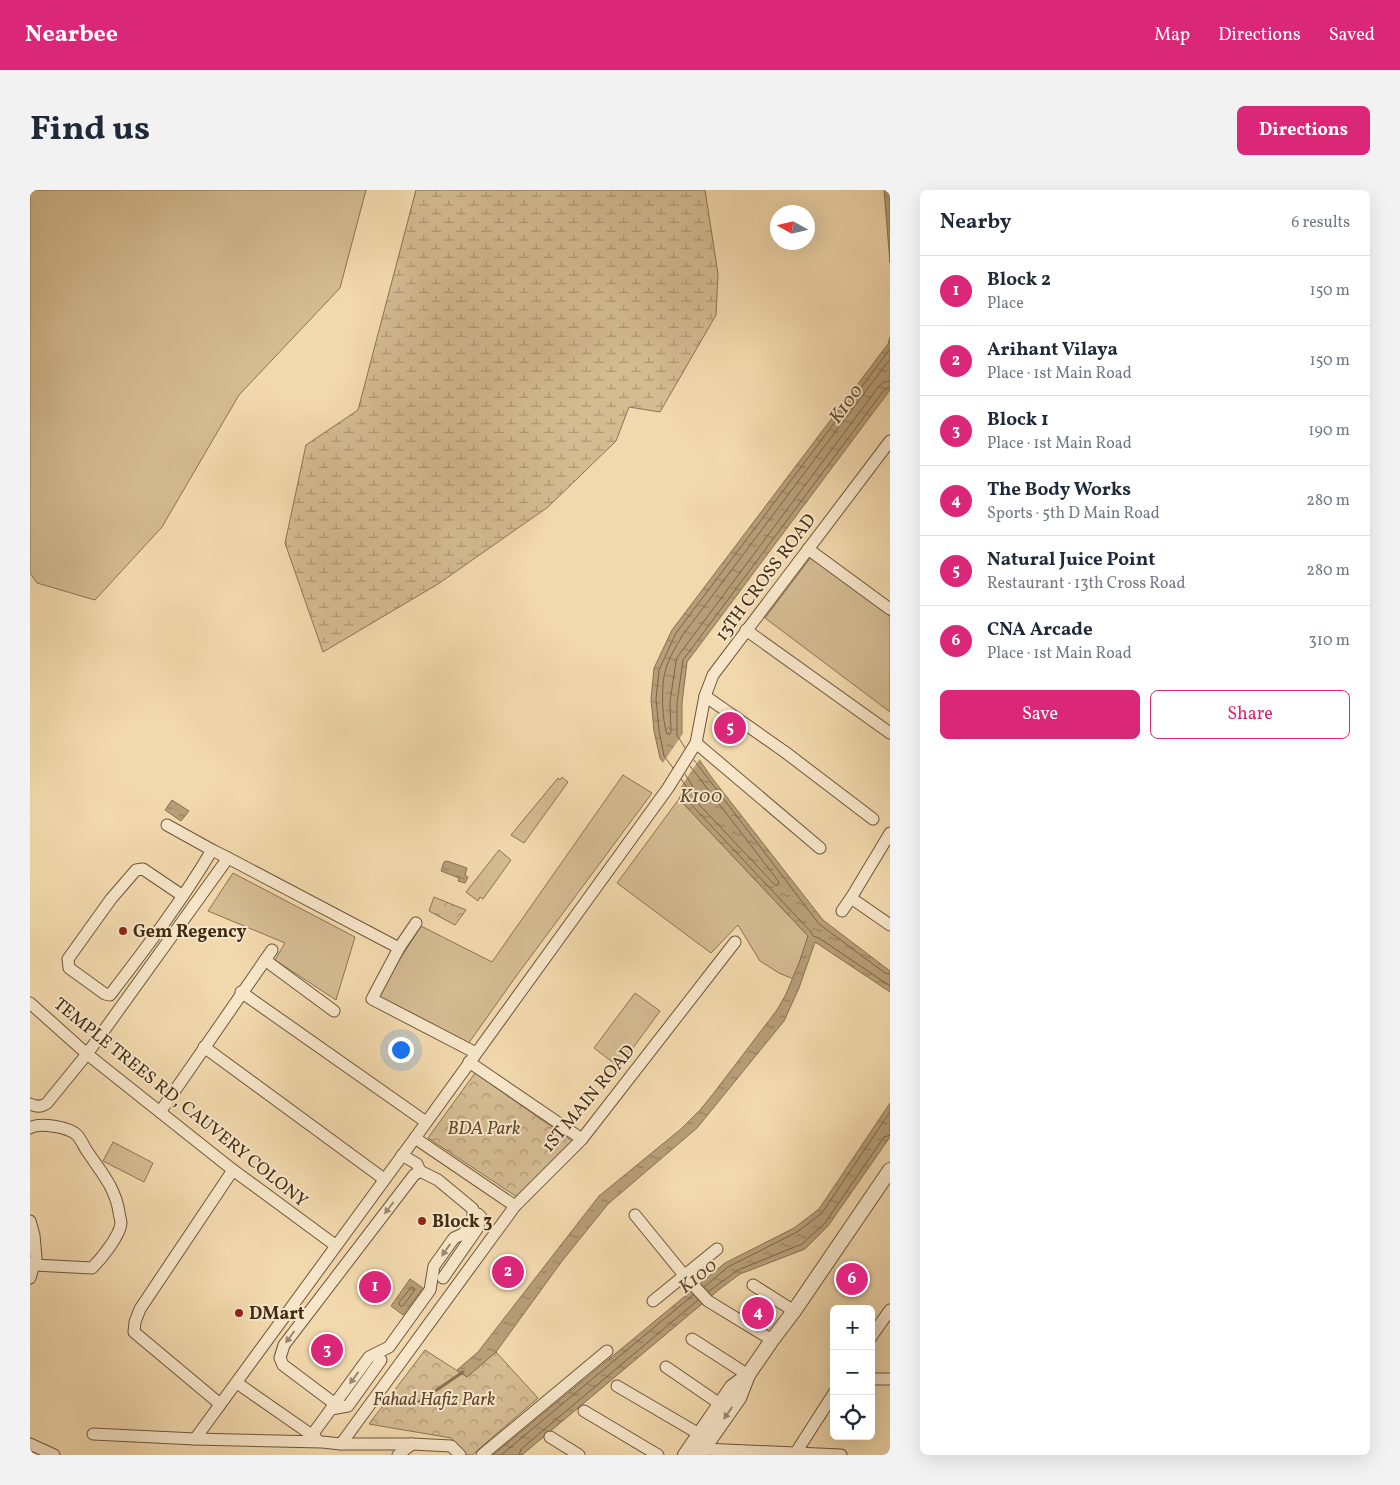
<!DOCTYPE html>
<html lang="en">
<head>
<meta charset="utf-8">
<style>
	body { margin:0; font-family:Vollkorn,serif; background:#f2f2f3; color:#1f2937 }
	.controls { position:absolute; right:15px; bottom:15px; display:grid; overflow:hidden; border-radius:8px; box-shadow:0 5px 20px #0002 }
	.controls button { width:45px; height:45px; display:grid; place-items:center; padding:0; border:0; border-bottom:1px solid #e0e1e3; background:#fff; color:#1f2937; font:25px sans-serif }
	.compass { position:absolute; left:740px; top:15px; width:45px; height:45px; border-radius:50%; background:#fff; box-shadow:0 5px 20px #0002; rotate:278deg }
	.you { position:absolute; left:370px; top:859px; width:18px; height:18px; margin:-12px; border:4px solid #fff; border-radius:50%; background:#1a73e8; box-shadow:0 0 0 8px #1a73e833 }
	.badge { display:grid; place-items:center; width:32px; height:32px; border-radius:50%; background:#db2777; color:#fff; font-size:16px; font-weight:700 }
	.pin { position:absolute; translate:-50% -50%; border:2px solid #fff; box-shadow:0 1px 5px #0006 }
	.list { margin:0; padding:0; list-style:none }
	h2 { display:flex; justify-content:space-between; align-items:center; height:65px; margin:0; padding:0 20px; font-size:21px }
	h2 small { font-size:16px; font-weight:400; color:#747a83 }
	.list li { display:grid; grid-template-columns:32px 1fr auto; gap:15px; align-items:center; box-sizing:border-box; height:70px; padding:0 20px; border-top:1px solid #e0e1e3 }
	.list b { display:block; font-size:19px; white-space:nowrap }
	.list p { margin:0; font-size:16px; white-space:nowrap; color:#747a83 }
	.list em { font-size:16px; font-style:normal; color:#747a83 }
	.actions { display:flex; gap:10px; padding:15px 20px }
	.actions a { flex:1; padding:11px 0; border:1px solid #db2777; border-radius:8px; text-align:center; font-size:18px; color:#db2777 }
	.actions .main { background:#db2777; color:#fff }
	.icon { flex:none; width:28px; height:28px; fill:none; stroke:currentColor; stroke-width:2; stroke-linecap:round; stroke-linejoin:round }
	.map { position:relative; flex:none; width:860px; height:1265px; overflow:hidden; border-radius:8px }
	header { display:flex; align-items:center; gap:30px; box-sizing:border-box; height:70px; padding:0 25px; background:#db2777; color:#fff }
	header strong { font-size:24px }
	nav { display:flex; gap:28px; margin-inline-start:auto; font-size:18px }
	.intro { display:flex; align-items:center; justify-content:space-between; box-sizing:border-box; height:120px; padding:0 30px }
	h1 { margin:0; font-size:35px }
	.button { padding:12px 22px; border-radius:8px; background:#db2777; color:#fff; font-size:18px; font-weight:700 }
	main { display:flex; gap:30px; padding:0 30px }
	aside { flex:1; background:#fff; border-radius:8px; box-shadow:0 5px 20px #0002 }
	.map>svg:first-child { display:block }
	.grass { fill:#d4bb92; stroke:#8b7352 }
	.wetland { fill:url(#wetland-marsh); stroke:#8b7352 }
	.park { fill:url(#park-crowns); stroke:#8b7352 }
	.water { fill:url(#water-ripples); stroke:#88704f }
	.pier { fill:#f2d9ad }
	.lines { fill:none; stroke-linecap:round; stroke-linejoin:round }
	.shore { stroke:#7c6444; stroke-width:1 }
	.stream { stroke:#88704f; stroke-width:3 }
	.minor-casing { stroke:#6e5638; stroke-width:13 }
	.tertiary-casing { stroke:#6e5638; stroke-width:16 }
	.minor { stroke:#f7e6ca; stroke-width:11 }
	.tertiary { stroke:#f7e6ca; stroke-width:14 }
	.oneway { fill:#9c886e }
	.poi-dot { fill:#8f2418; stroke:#f7e6ca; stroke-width:2 }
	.labels { text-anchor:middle; stroke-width:4; stroke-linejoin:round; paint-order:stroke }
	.street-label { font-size:18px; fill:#422b11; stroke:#f7e6ca }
	.poi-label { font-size:18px; font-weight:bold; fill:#422b11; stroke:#f7e6ca; text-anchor:start }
	.park-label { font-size:18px; font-style:italic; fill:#5f482b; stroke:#f7e6ca }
	.water-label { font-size:19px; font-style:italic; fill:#5f482b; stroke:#f7e6ca }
</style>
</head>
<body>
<header>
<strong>Nearbee</strong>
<nav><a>Map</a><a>Directions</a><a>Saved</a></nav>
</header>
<div class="intro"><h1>Find us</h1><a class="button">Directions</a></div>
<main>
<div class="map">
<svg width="860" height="1265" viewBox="0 0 860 1265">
	<defs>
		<pattern id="wetland-marsh" width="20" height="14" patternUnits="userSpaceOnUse" patternTransform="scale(1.25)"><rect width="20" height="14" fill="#d4bb92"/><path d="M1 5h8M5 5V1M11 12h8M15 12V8" fill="none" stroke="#ae9876"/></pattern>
		<pattern id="park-crowns" width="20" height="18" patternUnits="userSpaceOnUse" patternTransform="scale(1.25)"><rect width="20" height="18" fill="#d4bb92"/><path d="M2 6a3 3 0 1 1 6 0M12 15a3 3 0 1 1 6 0" fill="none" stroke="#ae9876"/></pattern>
		<pattern id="water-ripples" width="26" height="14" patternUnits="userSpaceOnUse" patternTransform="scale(1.25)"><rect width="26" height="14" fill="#b69e78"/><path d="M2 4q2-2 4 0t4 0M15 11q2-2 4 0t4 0" fill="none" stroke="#968161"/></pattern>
	</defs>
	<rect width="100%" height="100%" fill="#f2d9ad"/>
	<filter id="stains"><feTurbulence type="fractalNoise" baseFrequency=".004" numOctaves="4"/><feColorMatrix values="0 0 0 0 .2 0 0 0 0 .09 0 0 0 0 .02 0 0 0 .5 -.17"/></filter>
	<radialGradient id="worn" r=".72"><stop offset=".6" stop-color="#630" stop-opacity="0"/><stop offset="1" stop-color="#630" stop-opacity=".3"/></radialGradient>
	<g class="grass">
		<path d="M 0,0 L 336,0 L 310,98 L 209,205 L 132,337 L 65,410 L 7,393 L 0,383 Z"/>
		<path d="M 781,367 L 860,426 L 860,522 L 735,428 Z"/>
		<path d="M 593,585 L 622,603 L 487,785 L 438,854 L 349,807 L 368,772 L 391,736 L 462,772 Z"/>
		<path d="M 532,587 L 538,592 L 494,653 L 481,645 L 528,588 L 530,590 Z"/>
		<path d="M 649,609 L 778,746 L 773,763 L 763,789 L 749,783 L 730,771 L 708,735 L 681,763 L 587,693 Z"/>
		<path d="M 469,660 L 481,670 L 453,709 L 450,707 L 448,711 L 436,702 Z"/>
		<path d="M 203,683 L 325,747 L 306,810 L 245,770 L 255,753 L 178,721 Z"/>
		<path d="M 605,803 L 630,821 L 589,877 L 564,858 Z"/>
		<path d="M 83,952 L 123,973 L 114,992 L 73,971 Z"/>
	</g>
	<path class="wetland" d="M 386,0 L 675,0 L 688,84 L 686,125 L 630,222 L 599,217 L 586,251 L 518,317 L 408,394 L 293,462 L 255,353 L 276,255 L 328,220 Z"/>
	<g class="park">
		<path d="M 404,707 L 436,720 L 425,735 L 399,721 Z"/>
		<path d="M 445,883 L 542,951 L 487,1007 L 398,948 Z"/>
		<path d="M 395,1160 L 437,1187 L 466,1162 L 508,1208 L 442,1265 L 436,1265 L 421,1248 L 339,1234 Z"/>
	</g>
	<g class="water">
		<path d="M 854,0 L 860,0 L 860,73 Z"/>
		<path d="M 860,147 L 860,200 L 657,472 L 652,513 L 652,545 L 682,588 L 793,730 L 860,781 L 860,802 L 785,752 L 769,798 L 754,831 L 667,938 L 578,1014 L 532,1071 L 466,1162 L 437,1187 L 427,1180 L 448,1162 L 569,1006 L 651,939 L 670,920 L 683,904 L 747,820 L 756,804 L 769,773 L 778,746 L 649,609 L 653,600 L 630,568 L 624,541 L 621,509 L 624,478 L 642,440 L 858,154 Z"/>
		<path d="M 142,610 L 159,621 L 151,631 L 135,620 Z"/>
		<path d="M 417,671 L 437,678 L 435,685 L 438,687 L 435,693 L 428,691 L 429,688 L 411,681 L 414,672 Z"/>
		<path d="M 860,913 L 860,947 L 798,1036 L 775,1059 L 710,1084 L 691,1098 L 492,1265 L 463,1265 L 695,1073 L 764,1038 L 789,1019 Z"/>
		<path d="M 380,1089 L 393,1098 L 373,1125 L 361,1116 Z"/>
	</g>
	<path class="pier" d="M 654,542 L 671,567 L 650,598 L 632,574 Z"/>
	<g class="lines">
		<g class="shore">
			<path d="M 860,169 L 652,446 C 646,457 638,469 635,482 C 631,496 632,531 637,544 L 640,544 L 641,542 L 640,512 L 646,471 L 648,466 L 849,196 L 854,192 L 860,191"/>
			<path d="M 655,558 L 647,545 L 647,513 L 653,470 L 854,200 L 860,197"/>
			<path d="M 664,570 L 789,734 L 855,783 L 860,784"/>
			<path d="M 643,578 L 634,566 L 629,540 L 626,509 L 629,480 L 646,443 L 860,159"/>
			<path d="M 655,584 L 663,597 L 663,608 L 745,695 L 748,695 L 749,692 L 660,576"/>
			<path d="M 651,589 L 658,599 L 656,609 L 781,742 L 783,746 L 789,748 L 860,796"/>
			<path d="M 382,1097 L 384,1098 L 384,1101 L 373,1116 L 370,1116 L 369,1113 Z"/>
			<path d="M 674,1097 L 698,1077 L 767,1042 L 792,1023 L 860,922"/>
			<path d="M 679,1101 L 708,1080 L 772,1054 L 795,1033 L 854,947 L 860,945"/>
			<path d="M 471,1265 L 663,1105"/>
			<path d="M 489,1265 L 491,1259 L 668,1110"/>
		</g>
		<path class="stream" d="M 386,1214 L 433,1182"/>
		<defs>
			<g id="minor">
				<path d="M 778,359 L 860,419"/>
				<path d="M 716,440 L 860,543"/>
				<path d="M 675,506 L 755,562 L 843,629"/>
				<path d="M 666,553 L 790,658"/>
				<path d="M 137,635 L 182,660"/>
				<path d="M 860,643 L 821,708 L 860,735"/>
				<path d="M 153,706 L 113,679 L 106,680 L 81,709 L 38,769 L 39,778 L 75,804 L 80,805 C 116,758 152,711 182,660 L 198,668 L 369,758"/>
				<path d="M 812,721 L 821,708"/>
				<path d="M 386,733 L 369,758 L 342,809 L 446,863"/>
				<path d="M 235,770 L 304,821"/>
				<path d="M 211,802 L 396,932"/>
				<path d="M 0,813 L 57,864 L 203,980 L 305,1055"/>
				<path d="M 174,857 L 354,989"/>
				<path d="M 439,872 L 552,949"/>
				<path d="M 0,914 C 6,917 12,917 17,913 L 57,864 L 198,668"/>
				<path d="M 130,922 L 242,760"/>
				<path d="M 0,938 C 9,932 39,937 47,945 C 51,949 54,957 57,961 C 71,982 85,997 89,1022 C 89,1025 91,1030 91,1033 C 90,1046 71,1069 62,1078 L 4,1075"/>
				<path d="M 385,948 L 485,1016"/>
				<path d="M 605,1025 L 654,1085 L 678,1111 L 742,1150"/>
				<path d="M 0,1031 L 4,1045 L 6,1068 L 0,1088"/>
				<path d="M 413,1088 L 447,1039 L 451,1027 L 448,1024"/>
				<path d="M 723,1095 L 764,1121"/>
				<path d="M 623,1111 L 687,1059"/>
				<path d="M 841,1147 L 860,1120"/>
				<path d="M 662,1149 L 718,1185"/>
				<path d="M 636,1177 L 690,1214"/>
				<path d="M 841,1189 L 860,1189"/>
				<path d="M 207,1193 L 286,1248"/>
				<path d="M 587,1196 L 664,1241"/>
				<path d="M 190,1214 L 104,1142 L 105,1132 L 110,1119 L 203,980"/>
				<path d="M 305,1214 L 253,1175 L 250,1168 L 254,1155 L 384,985 L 390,981"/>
				<path d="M 301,1219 L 318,1216 L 351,1170"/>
				<path d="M 554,1221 L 628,1265"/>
				<path d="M 63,1244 L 165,1249 L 292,1252 L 311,1254 L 382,1254 L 421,1256 L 430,1265"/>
				<path d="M 282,1245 L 339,1167 L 359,1157 L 400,1100 L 404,1076 L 424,1048 L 433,1044 L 443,1030 L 443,1019 L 408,990 L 390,981 L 387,974 L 372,965"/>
				<path d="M 520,1247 L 549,1265"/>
				<path d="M 165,1249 L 385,948 L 638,598 L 666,553 L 675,506 L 683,485 L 860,251"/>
				<path d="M 0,1254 L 24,1265"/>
				<path d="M 311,1254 L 485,1016 L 552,949 L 705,752"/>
				<path d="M 673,1259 L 811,1265"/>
				<path d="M 765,1264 L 804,1203"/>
				<path d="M 368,1265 L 382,1254"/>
				<path d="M 452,1265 L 577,1161"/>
			</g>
			<g id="tertiary">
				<path d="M 655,1265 L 702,1197 L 718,1185"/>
				<path d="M 669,1265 L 709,1208 L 718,1185 L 742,1150 L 764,1121 L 860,980"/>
			</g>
		</defs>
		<use href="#minor" class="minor-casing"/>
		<use href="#tertiary" class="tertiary-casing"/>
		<use href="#minor" class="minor"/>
		<use href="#tertiary" class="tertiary"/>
	</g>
	<defs><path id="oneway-solid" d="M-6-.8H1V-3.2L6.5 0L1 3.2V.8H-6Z" transform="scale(1.25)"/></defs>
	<g class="oneway">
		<use href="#oneway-solid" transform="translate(359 1018) rotate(127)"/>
		<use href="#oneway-solid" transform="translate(416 1060) rotate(125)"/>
		<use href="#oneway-solid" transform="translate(260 1147) rotate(127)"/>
		<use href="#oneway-solid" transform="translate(324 1188) rotate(126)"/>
		<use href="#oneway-solid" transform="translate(698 1223) rotate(125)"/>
	</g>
	<g class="poi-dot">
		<circle cx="93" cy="741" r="5"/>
		<circle cx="392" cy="1031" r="5"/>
		<circle cx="209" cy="1123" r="5"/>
	</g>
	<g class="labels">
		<g class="street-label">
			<text transform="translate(735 387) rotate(-53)" y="6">13TH CROSS ROAD</text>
			<text transform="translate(558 908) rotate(-50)" y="6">1ST MAIN ROAD</text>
			<text transform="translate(151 912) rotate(39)" y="6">TEMPLE TREES RD, CAUVERY COLONY</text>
		</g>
		<g class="poi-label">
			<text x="103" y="747">Gem Regency</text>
			<text x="402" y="1037">Block 3</text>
			<text x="219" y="1129">DMart</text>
		</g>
		<g class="park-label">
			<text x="454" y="944">BDA Park</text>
			<text x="404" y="1215">Fahad Hafiz Park</text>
		</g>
		<g class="water-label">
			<text transform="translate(815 213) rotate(-54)" y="7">K100</text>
			<text x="671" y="612">K100</text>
			<text transform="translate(667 1085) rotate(-39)" y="7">K100</text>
		</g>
	</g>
	<rect width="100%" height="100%" filter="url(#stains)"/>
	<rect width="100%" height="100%" fill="url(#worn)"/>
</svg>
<div class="controls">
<button>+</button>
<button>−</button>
<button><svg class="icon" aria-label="locate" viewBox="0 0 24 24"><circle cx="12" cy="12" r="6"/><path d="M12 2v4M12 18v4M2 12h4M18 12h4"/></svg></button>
</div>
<svg class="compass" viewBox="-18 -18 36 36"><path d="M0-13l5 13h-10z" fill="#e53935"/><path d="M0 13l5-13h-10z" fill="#747a83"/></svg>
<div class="you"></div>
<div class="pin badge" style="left:345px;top:1097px">1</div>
<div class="pin badge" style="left:478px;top:1082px">2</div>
<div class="pin badge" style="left:297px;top:1160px">3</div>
<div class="pin badge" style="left:728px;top:1123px">4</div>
<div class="pin badge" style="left:700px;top:538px">5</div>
<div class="pin badge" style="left:822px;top:1089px">6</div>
</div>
<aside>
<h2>Nearby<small>6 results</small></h2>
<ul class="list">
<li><span class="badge">1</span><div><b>Block 2</b><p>Place</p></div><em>150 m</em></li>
<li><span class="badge">2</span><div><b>Arihant Vilaya</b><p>Place · 1st Main Road</p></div><em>150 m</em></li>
<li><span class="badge">3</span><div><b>Block 1</b><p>Place · 1st Main Road</p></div><em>190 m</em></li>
<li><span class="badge">4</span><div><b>The Body Works</b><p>Sports · 5th D Main Road</p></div><em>280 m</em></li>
<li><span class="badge">5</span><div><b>Natural Juice Point</b><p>Restaurant · 13th Cross Road</p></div><em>280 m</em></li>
<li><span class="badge">6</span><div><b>CNA Arcade</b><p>Place · 1st Main Road</p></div><em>310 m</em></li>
</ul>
<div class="actions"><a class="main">Save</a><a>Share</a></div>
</aside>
</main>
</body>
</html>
